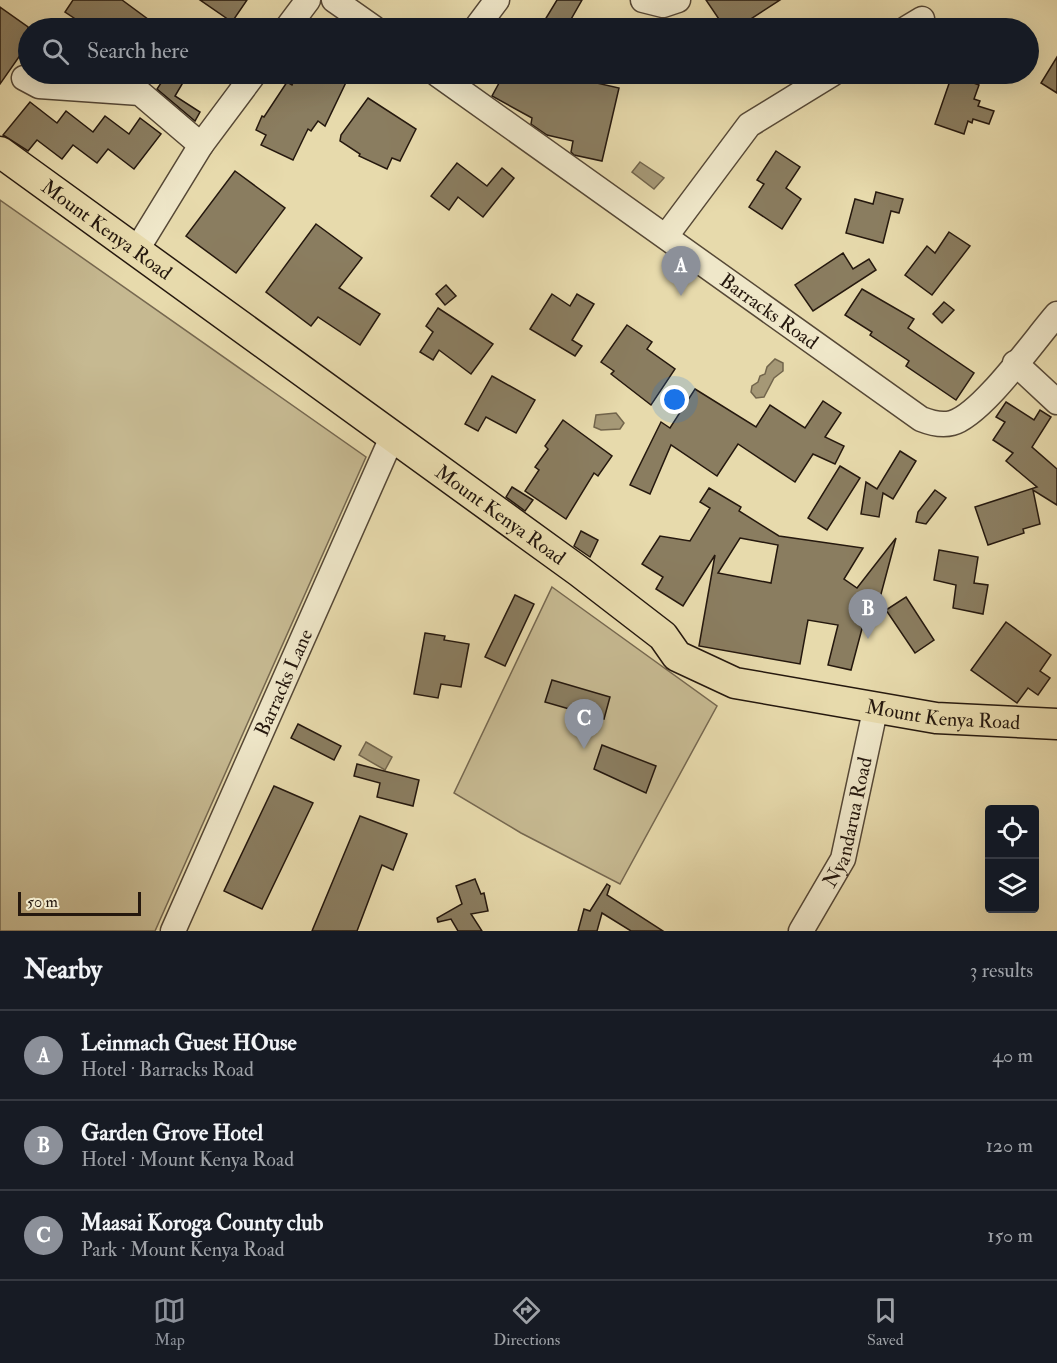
<!DOCTYPE html>
<html lang="en">
<head>
<meta charset="utf-8">
<style>
	body { margin:0; font-family:"IM FELL Double Pica",serif; background:#242831; color:#f1f3f6 }
	.controls { position:absolute; right:18px; bottom:18px; display:grid; overflow:hidden; border-radius:6px; box-shadow:0 6px 24px #0002 }
	.controls button { width:54px; height:54px; display:grid; place-items:center; padding:0; border:0; border-bottom:2px solid #363941; background:#171b24; color:#f1f3f6; font:30px sans-serif }
	.scale { position:absolute; left:18px; bottom:15px; width:123px; box-sizing:border-box; padding-left:6px; border:3px solid #25180e; border-top:0; font-size:16px; line-height:21px; white-space:nowrap; color:#25180e; -webkit-text-stroke:4px #efe7c9; paint-order:stroke }
	.you { position:absolute; left:675px; top:400px; width:21px; height:21px; margin:-15px; border:4px solid #fff; border-radius:50%; background:#1a73e8; box-shadow:0 0 0 9px #1a73e833 }
	.badge { display:grid; place-items:center; width:39px; height:39px; border-radius:50%; background:#8c9099; color:#fff; font-size:20px; font-weight:700 }
	.pin { position:absolute; translate:-50% -50px; filter:drop-shadow(0 2px 3px #0008) }
	.pin::after { content:''; position:absolute; top:32px; width:21px; height:18px; background:inherit; clip-path:polygon(0 0,100% 0,50% 100%) }
	.list { margin:0; padding:0; list-style:none }
	h2 { display:flex; justify-content:space-between; align-items:center; height:78px; margin:0; padding:0 24px; font-size:26px }
	h2 small { font-size:20px; font-weight:400; color:#9ea1a6 }
	.list li { display:grid; grid-template-columns:39px 1fr auto; gap:18px; align-items:center; box-sizing:border-box; height:90px; padding:0 24px; border-top:2px solid #363941 }
	.list b { display:block; font-size:22px; white-space:nowrap }
	.list p { margin:0; font-size:20px; white-space:nowrap; color:#9ea1a6 }
	.list em { font-size:20px; font-style:normal; color:#9ea1a6 }
	.icon { flex:none; width:33px; height:33px; fill:none; stroke:currentColor; stroke-width:2; stroke-linecap:round; stroke-linejoin:round }
	.map { position:relative; flex:none; width:1057px; height:931px; overflow:hidden }
	.search { position:absolute; background:#171b24; box-shadow:0 6px 24px #0002; left:18px; right:18px; top:18px; height:66px; display:flex; align-items:center; gap:15px; box-sizing:border-box; padding:0 21px; border-radius:33px; color:#9ea1a6; font-size:22px }
	.sheet { height:348px; background:#171b24 }
	nav { display:flex; justify-content:space-around; align-items:center; box-sizing:border-box; height:84px; border-top:2px solid #363941; background:#171b24; font-size:16px; color:#9ea1a6 }
	nav a { display:grid; justify-items:center; gap:3px }
	nav .on { color:#8c9099 }
	.map>svg:first-child { display:block }
	.green { fill:#c6b991; stroke:#766850; stroke-width:1.5 }
	.water { fill:#a59876; stroke:#72654c; stroke-width:1.5 }
	.building { fill:#8a7d60; stroke:#25180e; stroke-width:1.5; fill-rule:evenodd }
	.lines { fill:none; stroke-linecap:round; stroke-linejoin:round }
	.minor-casing { stroke:#564836; stroke-width:27 }
	.major-casing { stroke:#25180e; stroke-width:33 }
	.minor { stroke:#efe7c9; stroke-width:24 }
	.major { stroke:#e7daac; stroke-width:30 }
	.labels { text-anchor:middle; stroke-width:4.5; stroke-linejoin:round; paint-order:stroke }
	.street-label { font-size:20px; fill:#25180e; stroke:#efe7c9 }
</style>
</head>
<body>
<div class="map">
<svg width="1057" height="931" viewBox="0 0 1057 931">
	<rect width="100%" height="100%" fill="#e7daac"/>
	<filter id="stains"><feTurbulence type="fractalNoise" baseFrequency=".00333" numOctaves="4"/><feColorMatrix values="0 0 0 0 .2 0 0 0 0 .09 0 0 0 0 .02 0 0 0 .5 -.17"/></filter>
	<radialGradient id="worn" r=".72"><stop offset=".6" stop-color="#630" stop-opacity="0"/><stop offset="1" stop-color="#630" stop-opacity=".3"/></radialGradient>
	<g class="green">
		<path d="M 0,200 L 366,457 L 155,931 L 0,931 Z"/>
		<path d="M 552,587 L 717,706 L 620,884 L 521,833 L 454,793 Z"/>
	</g>
	<g class="water">
		<path d="M 640,162 L 664,178 L 654,189 L 632,172 Z"/>
		<path d="M 775,359 L 783,363 L 783,371 L 774,378 L 764,397 L 756,398 L 751,392 L 752,386 L 758,382 L 760,376 L 765,374 L 767,367 Z"/>
		<path d="M 616,413 L 624,423 L 620,429 L 601,430 L 594,427 L 596,415 Z"/>
		<path d="M 366,742 L 392,757 L 385,770 L 359,755 Z"/>
	</g>
	<g class="building">
		<path d="M 73,0 L 122,0 L 160,28 L 97,28 L 88,22 L 86,26 L 65,12 Z"/>
		<path d="M 200,0 L 247,0 L 232,22 Z"/>
		<path d="M 557,0 L 582,0 L 566,28 L 540,28 Z"/>
		<path d="M 706,0 L 780,0 L 737,28 L 725,28 Z"/>
		<path d="M 0,7 L 28,27 L 28,44 L 0,84 Z"/>
		<path d="M 1057,57 L 1057,93 L 1041,83 Z"/>
		<path d="M 167,74 L 188,74 L 175,96 L 200,112 L 195,121 L 157,89 Z"/>
		<path d="M 297,74 L 350,74 L 325,126 L 318,121 L 311,131 L 308,129 L 293,160 L 261,145 L 266,135 L 256,130 L 262,116 L 264,117 L 287,82 L 292,85 Z"/>
		<path d="M 504,74 L 557,74 L 619,88 L 602,161 L 574,155 L 571,152 L 573,141 L 547,135 L 531,124 L 532,118 L 492,96 Z"/>
		<path d="M 952,75 L 979,85 L 974,99 L 980,101 L 978,106 L 994,111 L 989,124 L 973,119 L 972,123 L 968,121 L 964,134 L 935,124 Z"/>
		<path d="M 368,98 L 416,129 L 400,161 L 392,158 L 387,169 L 359,156 L 360,154 L 340,141 L 341,135 Z"/>
		<path d="M 30,102 L 57,123 L 66,111 L 93,132 L 105,116 L 129,134 L 140,118 L 161,134 L 134,169 L 108,149 L 97,163 L 73,145 L 62,159 L 37,140 L 28,151 L 3,135 Z"/>
		<path d="M 776,151 L 800,167 L 786,188 L 801,199 L 782,229 L 749,207 L 764,184 L 757,180 Z"/>
		<path d="M 457,163 L 487,186 L 502,168 L 514,178 L 483,217 L 458,197 L 449,210 L 431,196 Z"/>
		<path d="M 235,171 L 285,208 L 236,273 L 186,236 Z"/>
		<path d="M 876,192 L 903,199 L 899,213 L 891,211 L 883,243 L 846,233 L 855,199 L 873,204 Z"/>
		<path d="M 316,224 L 362,258 L 339,288 L 380,314 L 360,345 L 318,317 L 311,326 L 266,292 Z"/>
		<path d="M 949,232 L 970,246 L 932,295 L 905,275 L 927,246 L 935,253 Z"/>
		<path d="M 843,253 L 853,269 L 869,259 L 876,270 L 813,311 L 795,285 Z"/>
		<path d="M 446,285 L 456,296 L 445,305 L 436,294 Z"/>
		<path d="M 862,289 L 914,319 L 908,328 L 974,373 L 956,400 L 906,366 L 909,361 L 870,335 L 872,332 L 845,315 Z"/>
		<path d="M 552,294 L 570,306 L 577,294 L 594,304 L 572,340 L 582,346 L 575,356 L 530,329 Z"/>
		<path d="M 944,302 L 954,310 L 942,323 L 933,314 Z"/>
		<path d="M 438,308 L 493,344 L 471,374 L 439,350 L 433,360 L 420,352 L 433,332 L 426,326 Z"/>
		<path d="M 627,325 L 652,342 L 647,349 L 675,369 L 651,405 L 611,374 L 614,371 L 601,362 Z"/>
		<path d="M 492,376 L 535,400 L 516,433 L 486,417 L 478,431 L 465,424 Z"/>
		<path d="M 695,389 L 756,427 L 770,405 L 805,428 L 823,401 L 841,413 L 825,437 L 844,446 L 835,464 L 813,454 L 795,482 L 738,444 L 717,476 L 671,445 L 650,494 L 630,485 L 661,422 L 670,428 Z"/>
		<path d="M 1006,402 L 1034,420 L 1040,410 L 1051,417 L 1032,447 L 1057,469 L 1057,505 L 1033,490 L 1040,524 L 1023,529 L 1024,533 L 988,545 L 975,507 L 1037,487 L 1006,461 L 1013,453 L 993,440 L 1005,422 L 996,417 Z"/>
		<path d="M 563,420 L 612,456 L 598,476 L 594,473 L 566,519 L 525,491 L 539,470 L 535,467 L 548,449 L 545,446 Z"/>
		<path d="M 900,451 L 916,461 L 893,499 L 883,493 L 879,517 L 861,514 L 866,482 L 877,489 Z"/>
		<path d="M 840,466 L 860,478 L 827,530 L 808,518 Z"/>
		<path d="M 512,487 L 533,500 L 525,511 L 506,497 Z"/>
		<path d="M 709,488 L 741,507 L 739,511 L 779,536 L 863,548 L 844,579 L 857,588 L 896,538 L 877,609 L 868,606 L 851,670 L 828,665 L 838,625 L 808,620 L 800,664 L 699,646 L 715,555 L 683,606 L 656,589 L 663,577 L 642,564 L 660,536 L 690,541 L 710,508 L 700,502 ZM 740,538 L 778,545 L 771,583 L 718,573 Z"/>
		<path d="M 935,490 L 946,498 L 926,524 L 916,522 L 918,512 Z"/>
		<path d="M 581,531 L 598,540 L 590,557 L 574,546 Z"/>
		<path d="M 939,550 L 978,557 L 974,583 L 988,585 L 983,614 L 953,608 L 956,585 L 934,580 Z"/>
		<path d="M 515,595 L 534,604 L 505,666 L 485,657 Z"/>
		<path d="M 906,597 L 934,640 L 915,653 L 886,610 Z"/>
		<path d="M 1006,622 L 1051,655 L 1040,671 L 1050,678 L 1038,695 L 1028,688 L 1017,703 L 971,670 Z"/>
		<path d="M 425,633 L 445,636 L 444,640 L 469,644 L 461,687 L 441,684 L 438,698 L 414,694 Z"/>
		<path d="M 552,680 L 610,697 L 604,719 L 545,702 Z"/>
		<path d="M 298,724 L 341,746 L 334,760 L 291,738 Z"/>
		<path d="M 602,745 L 656,766 L 646,793 L 594,769 Z"/>
		<path d="M 357,764 L 419,780 L 413,806 L 377,797 L 380,783 L 354,776 Z"/>
		<path d="M 274,786 L 313,803 L 262,909 L 224,891 Z"/>
		<path d="M 360,816 L 407,834 L 393,870 L 382,865 L 357,931 L 312,931 Z"/>
		<path d="M 475,879 L 481,894 L 484,893 L 488,911 L 471,914 L 482,931 L 458,931 L 451,919 L 438,922 L 437,918 L 462,904 L 456,886 Z"/>
		<path d="M 607,884 L 610,886 L 607,895 L 663,931 L 631,931 L 602,913 L 597,931 L 578,931 L 584,909 L 590,911 Z"/>
	</g>
	<g class="lines">
		<defs>
			<g id="minor">
				<path d="M 334,0 L 374,28"/>
				<path d="M 643,0 L 663,5 L 678,0"/>
				<path d="M 287,28 L 308,0"/>
				<path d="M 476,28 L 497,0"/>
				<path d="M 907,28 L 922,19"/>
				<path id="s1" d="M 437,74 L 921,419 C 931,423 941,426 952,423 C 982,415 1035,339 1057,314"/>
				<path d="M 24,78 L 39,86 L 140,93 L 201,145"/>
				<path d="M 666,236 L 749,125 L 832,74"/>
				<path d="M 136,251 L 201,145 L 254,74"/>
				<path d="M 1015,363 L 1057,402"/>
				<path id="s2" d="M 173,931 L 393,435"/>
				<path id="s3" d="M 801,931 L 843,859 L 876,706"/>
			</g>
			<g id="major">
				<path id="s4" d="M 0,152 L 580,572 L 663,636 L 677,656 L 735,683 L 936,718 L 1057,724"/>
			</g>
		</defs>
		<use href="#minor" class="minor-casing"/>
		<use href="#major" class="major-casing"/>
		<use href="#minor" class="minor"/>
		<use href="#major" class="major"/>
	</g>
	<g class="labels">
		<g class="street-label">
			<text dy="7" stroke="none"><textPath href="#s4" startOffset="132">Mount Kenya Road</textPath></text>
			<text dy="7" stroke="none"><textPath href="#s1" startOffset="408">Barracks Road</textPath></text>
			<text dy="7" stroke="none"><textPath href="#s4" startOffset="618">Mount Kenya Road</textPath></text>
			<text dy="7" stroke="none"><textPath href="#s2" startOffset="272">Barracks Lane</textPath></text>
			<text dy="7" stroke="none"><textPath href="#s4" startOffset="1120">Mount Kenya Road</textPath></text>
			<text dy="7" stroke="none"><textPath href="#s3" startOffset="120">Nyandarua Road</textPath></text>
		</g>
	</g>
	<rect width="100%" height="100%" filter="url(#stains)"/>
	<rect width="100%" height="100%" fill="url(#worn)"/>
</svg>
<div class="controls">
<button><svg class="icon" aria-label="locate" viewBox="0 0 24 24"><circle cx="12" cy="12" r="6"/><path d="M12 2v4M12 18v4M2 12h4M18 12h4"/></svg></button>
<button><svg class="icon" aria-label="layers" viewBox="0 0 24 24"><path d="M12 4l9 5-9 5-9-5zM3 14l9 5 9-5"/></svg></button>
</div>
<div class="scale">50 m</div>
<div class="you"></div>
<div class="pin badge" style="left:681px;top:296px">A</div>
<div class="pin badge" style="left:868px;top:639px">B</div>
<div class="pin badge" style="left:584px;top:749px">C</div>
<div class="search"><svg class="icon" aria-label="search" viewBox="0 0 24 24"><circle cx="10" cy="10" r="6"/><path d="M15 15l6 6"/></svg>Search here</div>
</div>
<section class="sheet">
<h2>Nearby<small>3 results</small></h2>
<ul class="list">
<li><span class="badge">A</span><div><b>Leinmach Guest HOuse</b><p>Hotel · Barracks Road</p></div><em>40 m</em></li>
<li><span class="badge">B</span><div><b>Garden Grove Hotel</b><p>Hotel · Mount Kenya Road</p></div><em>120 m</em></li>
<li><span class="badge">C</span><div><b>Maasai Koroga County club</b><p>Park · Mount Kenya Road</p></div><em>150 m</em></li>
</ul>
</section>
<nav>
<a class="on"><svg class="icon" aria-label="map" viewBox="0 0 24 24"><path d="M3 6l6-2 6 2 6-2v14l-6 2-6-2-6 2zM9 4v14M15 6v14"/></svg>Map</a>
<a><svg class="icon" aria-label="directions" viewBox="0 0 24 24"><path d="M12 3l9 9-9 9-9-9zM9 14v-3h6M13 9l2 2-2 2"/></svg>Directions</a>
<a><svg class="icon" aria-label="saved" viewBox="0 0 24 24"><path d="M7 4h10v16l-5-4-5 4z"/></svg>Saved</a>
</nav>
</body>
</html>
